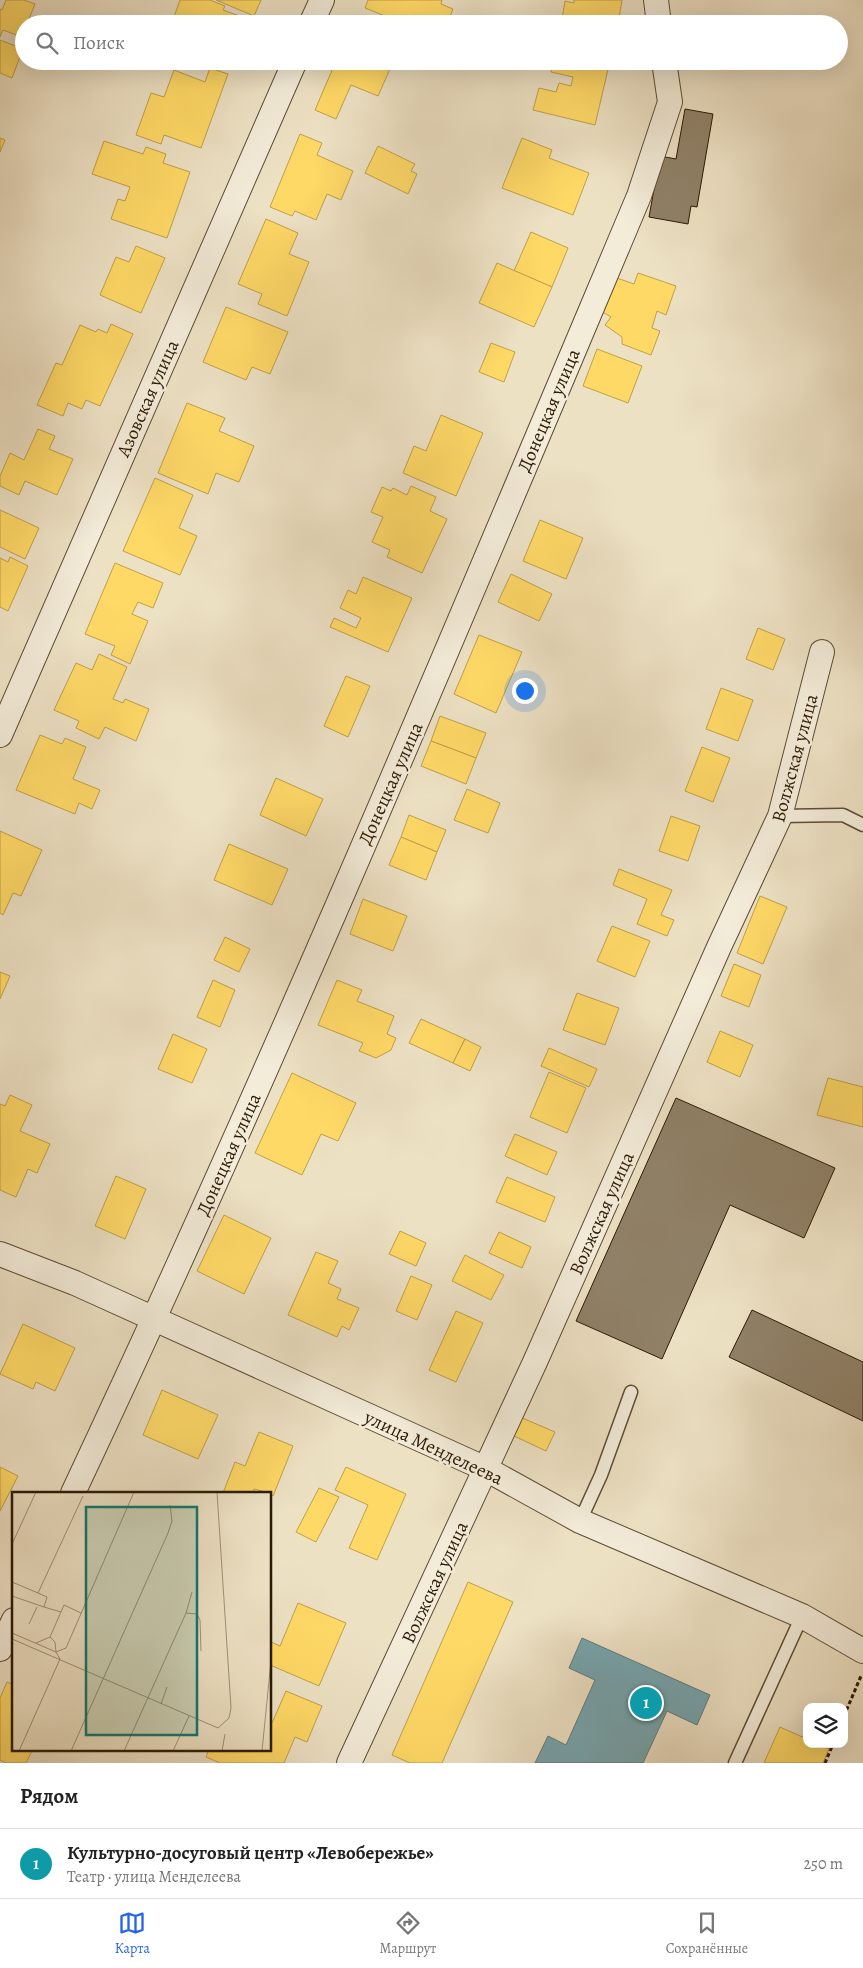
<!DOCTYPE html>
<html lang="ru">
<head>
<meta charset="utf-8">
<style>
	body { margin:0; font-family:Alegreya,serif; background:#f2f2f2; color:#222 }
	.controls { position:absolute; right:15px; bottom:15px; display:grid; overflow:hidden; border-radius:10px; box-shadow:0 5px 20px #0002 }
	.controls button { width:45px; height:45px; display:grid; place-items:center; padding:0; border:0; border-bottom:1px solid #e0e0e0; background:#fff; color:#222; font:25px sans-serif }
	.you { position:absolute; left:524px; top:690px; width:18px; height:18px; margin:-12px; border:4px solid #fff; border-radius:50%; background:#1a73e8; box-shadow:0 0 0 8px #1a73e833 }
	.badge { display:grid; place-items:center; width:32px; height:32px; border-radius:50%; background:#2563eb; color:#fff; font-size:16px; font-weight:700 }
	.pin { position:absolute; translate:-50% -50%; border:2px solid #fff; box-shadow:0 1px 5px #0006 }
	.list { margin:0; padding:0; list-style:none }
	h2 { display:flex; justify-content:space-between; align-items:center; height:65px; margin:0; padding:0 20px; font-size:21px }
	h2 small { font-size:16px; font-weight:400; color:#767676 }
	.list li { display:grid; grid-template-columns:32px 1fr auto; gap:15px; align-items:center; box-sizing:border-box; height:70px; padding:0 20px; border-top:1px solid #e0e0e0 }
	.list b { display:block; font-size:19px; white-space:nowrap }
	.list p { margin:0; font-size:16px; white-space:nowrap; color:#767676 }
	.list em { font-size:16px; font-style:normal; color:#767676 }
	.icon { flex:none; width:28px; height:28px; fill:none; stroke:currentColor; stroke-width:2; stroke-linecap:round; stroke-linejoin:round }
	.map { position:relative; flex:none; width:863px; height:1763px; overflow:hidden }
	.search { position:absolute; background:#fff; box-shadow:0 5px 20px #0002; left:15px; right:15px; top:15px; height:55px; display:flex; align-items:center; gap:12px; box-sizing:border-box; padding:0 18px; border-radius:28px; color:#767676; font-size:19px }
	.sheet { height:135px; background:#fff }
	nav { display:flex; justify-content:space-around; align-items:center; box-sizing:border-box; height:70px; border-top:1px solid #e0e0e0; background:#fff; font-size:14px; color:#767676 }
	nav a { display:grid; justify-items:center; gap:2px }
	nav .on { color:#2563eb }
	.map>svg:first-child { display:block }
	.homes { fill:#ffd966; stroke:#bfa049 }
	.public { fill:#76a5af; stroke:#607b7c }
	.building { fill:#908168; stroke:#2b1a04 }
	.lines { fill:none; stroke-linecap:round; stroke-linejoin:round }
	.service-casing { stroke:#5c4c34; stroke-width:15 }
	.minor-casing { stroke:#5c4c34; stroke-width:26 }
	.path { stroke:#2b1a04; stroke-width:3; stroke-dasharray:4 2.5; stroke-linecap:butt }
	.service { stroke:#f3ecd9; stroke-width:12 }
	.minor { stroke:#f3ecd9; stroke-width:24 }
	.labels { text-anchor:middle; stroke-width:5; stroke-linejoin:round; paint-order:stroke }
	.street-label { font-size:19px; fill:#2b1a04; stroke:#f3ecd9 }
	.inset-road { fill:none; stroke:#9f9177; stroke-width:1 }
	.view { fill:#0f766e; fill-opacity:0.15; stroke:#0f766e; stroke-width:2.5 }
	.inset-edge { fill:none; stroke:#2b1a04; stroke-width:2.5 }
</style>
</head>
<body>
<div class="map">
<svg width="863" height="1763" viewBox="0 0 863 1763">
	<rect width="100%" height="100%" fill="#ede1c4"/>
	<filter id="stains"><feTurbulence type="fractalNoise" baseFrequency=".004" numOctaves="4"/><feColorMatrix values="0 0 0 0 .2 0 0 0 0 .09 0 0 0 0 .02 0 0 0 .5 -.17"/></filter>
	<radialGradient id="worn" r=".72"><stop offset=".6" stop-color="#630" stop-opacity="0"/><stop offset="1" stop-color="#630" stop-opacity=".3"/></radialGradient>
	<g class="homes">
		<path d="M 6,0 L 24,0 L 35,4 L 27,24 L 24,24 L 22,37 L 3,30 L 0,37 L 0,9 L 2,10 Z"/>
		<path d="M 180,0 L 210,0 L 225,6 L 223,10 L 253,21 L 252,24 L 193,24 L 174,17 Z"/>
		<path d="M 216,0 L 261,0 L 254,16 Z"/>
		<path d="M 368,0 L 442,0 L 441,4 L 453,9 L 447,24 L 439,24 L 414,15 L 410,24 L 405,24 L 365,8 Z"/>
		<path d="M 574,0 L 622,0 L 618,24 L 561,24 L 565,1 L 574,3 Z"/>
		<path d="M 0,40 L 23,49 L 12,78 L 0,73 Z"/>
		<path d="M 336,61 L 346,61 L 357,66 L 359,61 L 373,61 L 390,69 L 378,96 L 351,85 L 336,119 L 315,110 Z"/>
		<path d="M 553,61 L 610,61 L 595,125 L 533,110 L 539,88 L 556,92 L 559,83 L 571,86 L 573,77 L 551,72 Z"/>
		<path d="M 210,68 L 228,74 L 201,148 L 164,135 L 161,144 L 136,135 L 151,93 L 164,97 L 174,70 L 205,82 Z"/>
		<path d="M 300,134 L 322,143 L 317,155 L 353,171 L 341,200 L 327,194 L 316,220 L 295,211 L 292,216 L 270,207 Z"/>
		<path d="M 0,138 L 5,140 L 0,152 Z"/>
		<path d="M 522,138 L 552,150 L 549,158 L 589,173 L 573,215 L 502,188 Z"/>
		<path d="M 104,141 L 143,154 L 146,147 L 166,154 L 163,163 L 190,172 L 167,238 L 111,219 L 118,199 L 125,201 L 130,187 L 92,174 Z"/>
		<path d="M 378,146 L 415,164 L 411,171 L 417,174 L 408,194 L 365,173 Z"/>
		<path d="M 266,219 L 298,233 L 289,254 L 309,262 L 287,316 L 258,304 L 262,294 L 238,284 Z"/>
		<path d="M 531,232 L 568,248 L 552,287 L 514,271 Z"/>
		<path d="M 136,246 L 165,258 L 141,313 L 100,295 L 116,257 L 129,262 Z"/>
		<path d="M 497,263 L 552,287 L 534,327 L 479,303 Z"/>
		<path d="M 638,273 L 676,286 L 666,315 L 657,311 L 652,328 L 660,331 L 651,355 L 622,344 L 622,337 L 605,325 L 611,317 L 601,311 L 614,277 L 634,284 Z"/>
		<path d="M 226,307 L 288,332 L 270,374 L 252,367 L 246,380 L 203,362 Z"/>
		<path d="M 111,324 L 133,334 L 100,406 L 86,400 L 82,409 L 68,403 L 63,416 L 37,405 L 56,363 L 62,365 L 80,325 L 96,332 L 98,329 L 107,333 Z"/>
		<path d="M 491,343 L 515,352 L 504,382 L 479,372 Z"/>
		<path d="M 597,349 L 642,366 L 628,403 L 583,386 Z"/>
		<path d="M 187,403 L 225,418 L 219,431 L 254,446 L 239,482 L 216,473 L 208,494 L 158,473 Z"/>
		<path d="M 441,415 L 483,433 L 456,496 L 403,473 L 414,446 L 426,451 Z"/>
		<path d="M 38,429 L 55,436 L 49,449 L 73,459 L 57,495 L 25,481 L 19,495 L 0,486 L 0,476 L 10,453 L 24,460 Z"/>
		<path d="M 155,478 L 193,495 L 179,528 L 197,536 L 180,575 L 123,551 Z"/>
		<path d="M 411,486 L 436,497 L 430,511 L 447,519 L 422,573 L 387,557 L 390,550 L 372,542 L 383,517 L 371,512 L 382,487 L 391,491 L 393,488 L 407,495 Z"/>
		<path d="M 0,510 L 39,528 L 25,559 L 0,547 Z"/>
		<path d="M 540,520 L 583,538 L 566,579 L 523,561 Z"/>
		<path d="M 10,557 L 28,566 L 8,611 L 0,607 L 0,558 L 8,562 Z"/>
		<path d="M 115,563 L 163,583 L 153,608 L 138,602 L 132,614 L 148,621 L 130,664 L 111,655 L 115,646 L 85,634 Z"/>
		<path d="M 511,574 L 552,594 L 539,621 L 498,602 Z"/>
		<path d="M 363,577 L 412,598 L 388,652 L 330,627 L 334,618 L 356,628 L 361,618 L 340,608 L 348,590 L 356,594 Z"/>
		<path d="M 758,628 L 785,639 L 773,670 L 746,659 Z"/>
		<path d="M 479,635 L 522,652 L 496,713 L 454,694 Z"/>
		<path d="M 99,654 L 127,667 L 113,699 L 123,703 L 125,699 L 149,709 L 136,741 L 105,727 L 99,739 L 76,728 L 79,721 L 54,710 L 76,663 L 92,670 Z"/>
		<path d="M 346,676 L 370,686 L 348,737 L 324,726 Z"/>
		<path d="M 721,688 L 753,700 L 738,741 L 706,729 Z"/>
		<path d="M 440,716 L 486,733 L 476,758 L 431,741 Z"/>
		<path d="M 40,735 L 62,744 L 65,738 L 86,747 L 73,779 L 100,790 L 92,809 L 79,803 L 75,814 L 16,790 Z"/>
		<path d="M 431,741 L 476,758 L 466,784 L 421,766 Z"/>
		<path d="M 702,747 L 730,758 L 713,802 L 685,791 Z"/>
		<path d="M 276,778 L 323,799 L 306,836 L 260,815 Z"/>
		<path d="M 467,789 L 500,803 L 488,833 L 454,820 Z"/>
		<path d="M 409,815 L 446,830 L 437,852 L 401,837 Z"/>
		<path d="M 671,816 L 700,826 L 688,861 L 659,851 Z"/>
		<path d="M 0,831 L 42,850 L 21,896 L 13,893 L 3,915 L 0,913 Z"/>
		<path d="M 401,837 L 437,852 L 426,880 L 389,865 Z"/>
		<path d="M 229,844 L 288,869 L 272,905 L 214,880 Z"/>
		<path d="M 619,869 L 672,890 L 661,915 L 674,920 L 667,936 L 637,924 L 647,899 L 613,885 Z"/>
		<path d="M 760,896 L 787,907 L 763,964 L 737,953 Z"/>
		<path d="M 363,899 L 407,916 L 393,951 L 350,934 Z"/>
		<path d="M 612,926 L 650,941 L 635,977 L 597,961 Z"/>
		<path d="M 225,937 L 250,949 L 239,972 L 214,960 Z"/>
		<path d="M 734,964 L 761,975 L 749,1007 L 721,996 Z"/>
		<path d="M 0,972 L 10,976 L 0,999 Z"/>
		<path d="M 213,980 L 235,990 L 220,1027 L 197,1017 Z"/>
		<path d="M 337,980 L 362,990 L 357,1001 L 394,1016 L 387,1034 L 396,1038 L 391,1050 L 376,1058 L 359,1051 L 363,1043 L 318,1025 Z"/>
		<path d="M 577,993 L 619,1008 L 605,1045 L 563,1030 Z"/>
		<path d="M 421,1019 L 465,1039 L 453,1063 L 409,1043 Z"/>
		<path d="M 720,1031 L 753,1045 L 740,1077 L 707,1062 Z"/>
		<path d="M 173,1034 L 207,1049 L 192,1083 L 158,1069 Z"/>
		<path d="M 465,1039 L 481,1047 L 470,1071 L 453,1063 Z"/>
		<path d="M 549,1048 L 597,1069 L 589,1087 L 541,1066 Z"/>
		<path d="M 549,1072 L 586,1088 L 567,1133 L 530,1117 Z"/>
		<path d="M 292,1073 L 356,1103 L 338,1141 L 321,1134 L 302,1175 L 255,1153 Z"/>
		<path d="M 828,1078 L 863,1087 L 863,1127 L 817,1115 Z"/>
		<path d="M 10,1095 L 32,1105 L 20,1131 L 50,1144 L 37,1173 L 28,1169 L 16,1197 L 0,1190 L 0,1104 L 5,1106 Z"/>
		<path d="M 515,1134 L 557,1152 L 547,1175 L 505,1156 Z"/>
		<path d="M 116,1176 L 146,1189 L 125,1239 L 95,1226 Z"/>
		<path d="M 507,1177 L 555,1197 L 545,1222 L 496,1202 Z"/>
		<path d="M 224,1215 L 271,1238 L 244,1294 L 197,1271 Z"/>
		<path d="M 400,1231 L 426,1243 L 416,1266 L 389,1254 Z"/>
		<path d="M 499,1232 L 531,1247 L 522,1268 L 489,1253 Z"/>
		<path d="M 316,1252 L 338,1261 L 328,1283 L 341,1289 L 337,1299 L 359,1308 L 349,1330 L 342,1326 L 337,1337 L 288,1315 Z"/>
		<path d="M 465,1255 L 504,1275 L 491,1300 L 452,1281 Z"/>
		<path d="M 411,1276 L 432,1285 L 417,1320 L 396,1311 Z"/>
		<path d="M 456,1311 L 483,1323 L 456,1382 L 429,1370 Z"/>
		<path d="M 23,1324 L 75,1348 L 55,1391 L 36,1382 L 33,1389 L 0,1374 Z"/>
		<path d="M 162,1390 L 218,1415 L 198,1459 L 143,1435 Z"/>
		<path d="M 520,1417 L 555,1432 L 546,1451 L 512,1435 Z"/>
		<path d="M 259,1432 L 293,1446 L 273,1496 L 270,1493 L 254,1489 L 253,1493 L 223,1493 L 235,1462 L 245,1466 Z"/>
		<path d="M 0,1467 L 18,1476 L 0,1511 Z"/>
		<path d="M 346,1467 L 406,1494 L 377,1560 L 349,1548 L 368,1505 L 335,1490 Z"/>
		<path d="M 319,1488 L 339,1497 L 316,1542 L 296,1532 Z"/>
		<path d="M 468,1582 L 513,1602 L 442,1763 L 410,1763 L 392,1755 Z"/>
		<path d="M 298,1603 L 346,1623 L 319,1686 L 270,1665 L 271,1642 L 280,1646 Z"/>
		<path d="M 7,1682 L 14,1685 L 14,1749 L 33,1749 L 26,1763 L 6,1763 L 0,1760 L 0,1698 Z"/>
		<path d="M 286,1691 L 322,1706 L 307,1742 L 295,1737 L 284,1763 L 220,1763 L 206,1757 L 209,1749 L 270,1749 L 270,1722 L 272,1723 Z"/>
		<path d="M 780,1727 L 807,1739 L 807,1744 L 818,1744 L 829,1749 L 823,1763 L 764,1763 Z"/>
	</g>
	<path class="public" d="M 582,1638 L 710,1695 L 697,1725 L 667,1711 L 643,1763 L 535,1763 L 548,1736 L 566,1745 L 595,1680 L 569,1668 Z"/>
	<g class="building">
		<path d="M 685,109 L 713,114 L 697,207 L 691,206 L 688,224 L 649,217 L 660,156 L 676,159 Z"/>
		<path d="M 676,1098 L 835,1168 L 804,1238 L 730,1205 L 662,1359 L 576,1321 Z"/>
		<path d="M 752,1310 L 863,1362 L 863,1421 L 729,1357 Z"/>
	</g>
	<g class="lines">
		<defs>
			<g id="service">
				<path d="M 780,816 L 843,815 L 863,825"/>
				<path d="M 580,1521 L 601,1475 L 631,1392"/>
				<path d="M 735,1763 L 802,1616"/>
			</g>
			<g id="minor">
				<path d="M 656,0 L 659,24"/>
				<path d="M 311,24 L 322,0"/>
				<path d="M 0,735 L 295,61"/>
				<path d="M 0,1254 L 75,1283 L 486,1469 L 580,1521 L 802,1616 L 863,1651"/>
				<path d="M 73,1493 C 274,1066 456,630 639,196 L 670,102 L 664,61"/>
				<path d="M 0,1649 L 14,1620"/>
				<path d="M 349,1763 L 535,1362 L 719,947 L 780,816 L 822,652"/>
			</g>
		</defs>
		<use href="#service" class="service-casing"/>
		<use href="#minor" class="minor-casing"/>
		<g class="path">
			<path d="M 844,1716 L 861,1676"/>
			<path d="M 825,1763 L 833,1744"/>
		</g>
		<use href="#service" class="service"/>
		<use href="#minor" class="minor"/>
	</g>
	<g class="labels">
		<g class="street-label">
			<text transform="translate(147 398) rotate(-66)" y="7">Азовская улица</text>
			<text transform="translate(548 410) rotate(-67)" y="7">Донецкая улица</text>
			<text transform="translate(794 758) rotate(-75)" y="7">Волжская улица</text>
			<text transform="translate(390 783) rotate(-66)" y="7">Донецкая улица</text>
			<text transform="translate(228 1154) rotate(-66)" y="7">Донецкая улица</text>
			<text transform="translate(601 1213) rotate(-66)" y="7">Волжская улица</text>
			<text transform="translate(434 1447) rotate(25)" y="7">улица Менделеева</text>
			<text transform="translate(434 1582) rotate(-65)" y="7">Волжская улица</text>
		</g>
	</g>
	<g transform="translate(12 1492)">
		<rect width="259" height="259" fill="#ede1c4"/>
		<path class="inset-road" d="M 0,52 L 24,0M 0,90 L 26,101 L 71,4M 0,104 L 32,115 L 35,105 L 26,101M 32,115 L 49,120M 174,121 L 185,122 L 188,128 L 189,159M 17,132 L 25,115M 0,141 L 44,160 L 48,167M 38,145 L 52,113 L 69,121M 0,147 L 206,236 L 217,226 L 219,216 L 205,0M 24,151 L 38,145 L 43,150 L 44,160 L 54,156 L 122,0M 149,212 L 155,195M 7,259 L 48,167M 59,259 L 156,41 L 160,29 L 158,13M 112,259 L 174,121 L 180,100M 161,259 L 177,224M 210,259 L 213,242M 250,259 L 259,169"/>
		<path class="view" d="M 74,15 L 185,15 L 185,243 L 74,243 Z"/>
		<rect width="259" height="259" class="inset-edge"/>
	</g>
	<rect width="100%" height="100%" filter="url(#stains)"/>
	<rect width="100%" height="100%" fill="url(#worn)"/>
</svg>
<div class="controls">
<button><svg class="icon" aria-label="layers" viewBox="0 0 24 24"><path d="M12 4l9 5-9 5-9-5zM3 14l9 5 9-5"/></svg></button>
</div>
<div class="you"></div>
<div class="pin badge" style="left:646px;top:1703px;background:#0f9aa8">1</div>
<div class="search"><svg class="icon" aria-label="search" viewBox="0 0 24 24"><circle cx="10" cy="10" r="6"/><path d="M15 15l6 6"/></svg>Поиск</div>
</div>
<section class="sheet">
<h2>Рядом<small></small></h2>
<ul class="list">
<li><span class="badge" style="background:#0f9aa8">1</span><div><b>Культурно-досуговый центр «Левобережье»</b><p>Театр · улица Менделеева</p></div><em>250 m</em></li>
</ul>
</section>
<nav>
<a class="on"><svg class="icon" aria-label="map" viewBox="0 0 24 24"><path d="M3 6l6-2 6 2 6-2v14l-6 2-6-2-6 2zM9 4v14M15 6v14"/></svg>Карта</a>
<a><svg class="icon" aria-label="directions" viewBox="0 0 24 24"><path d="M12 3l9 9-9 9-9-9zM9 14v-3h6M13 9l2 2-2 2"/></svg>Маршрут</a>
<a><svg class="icon" aria-label="saved" viewBox="0 0 24 24"><path d="M7 4h10v16l-5-4-5 4z"/></svg>Сохранённые</a>
</nav>
</body>
</html>
